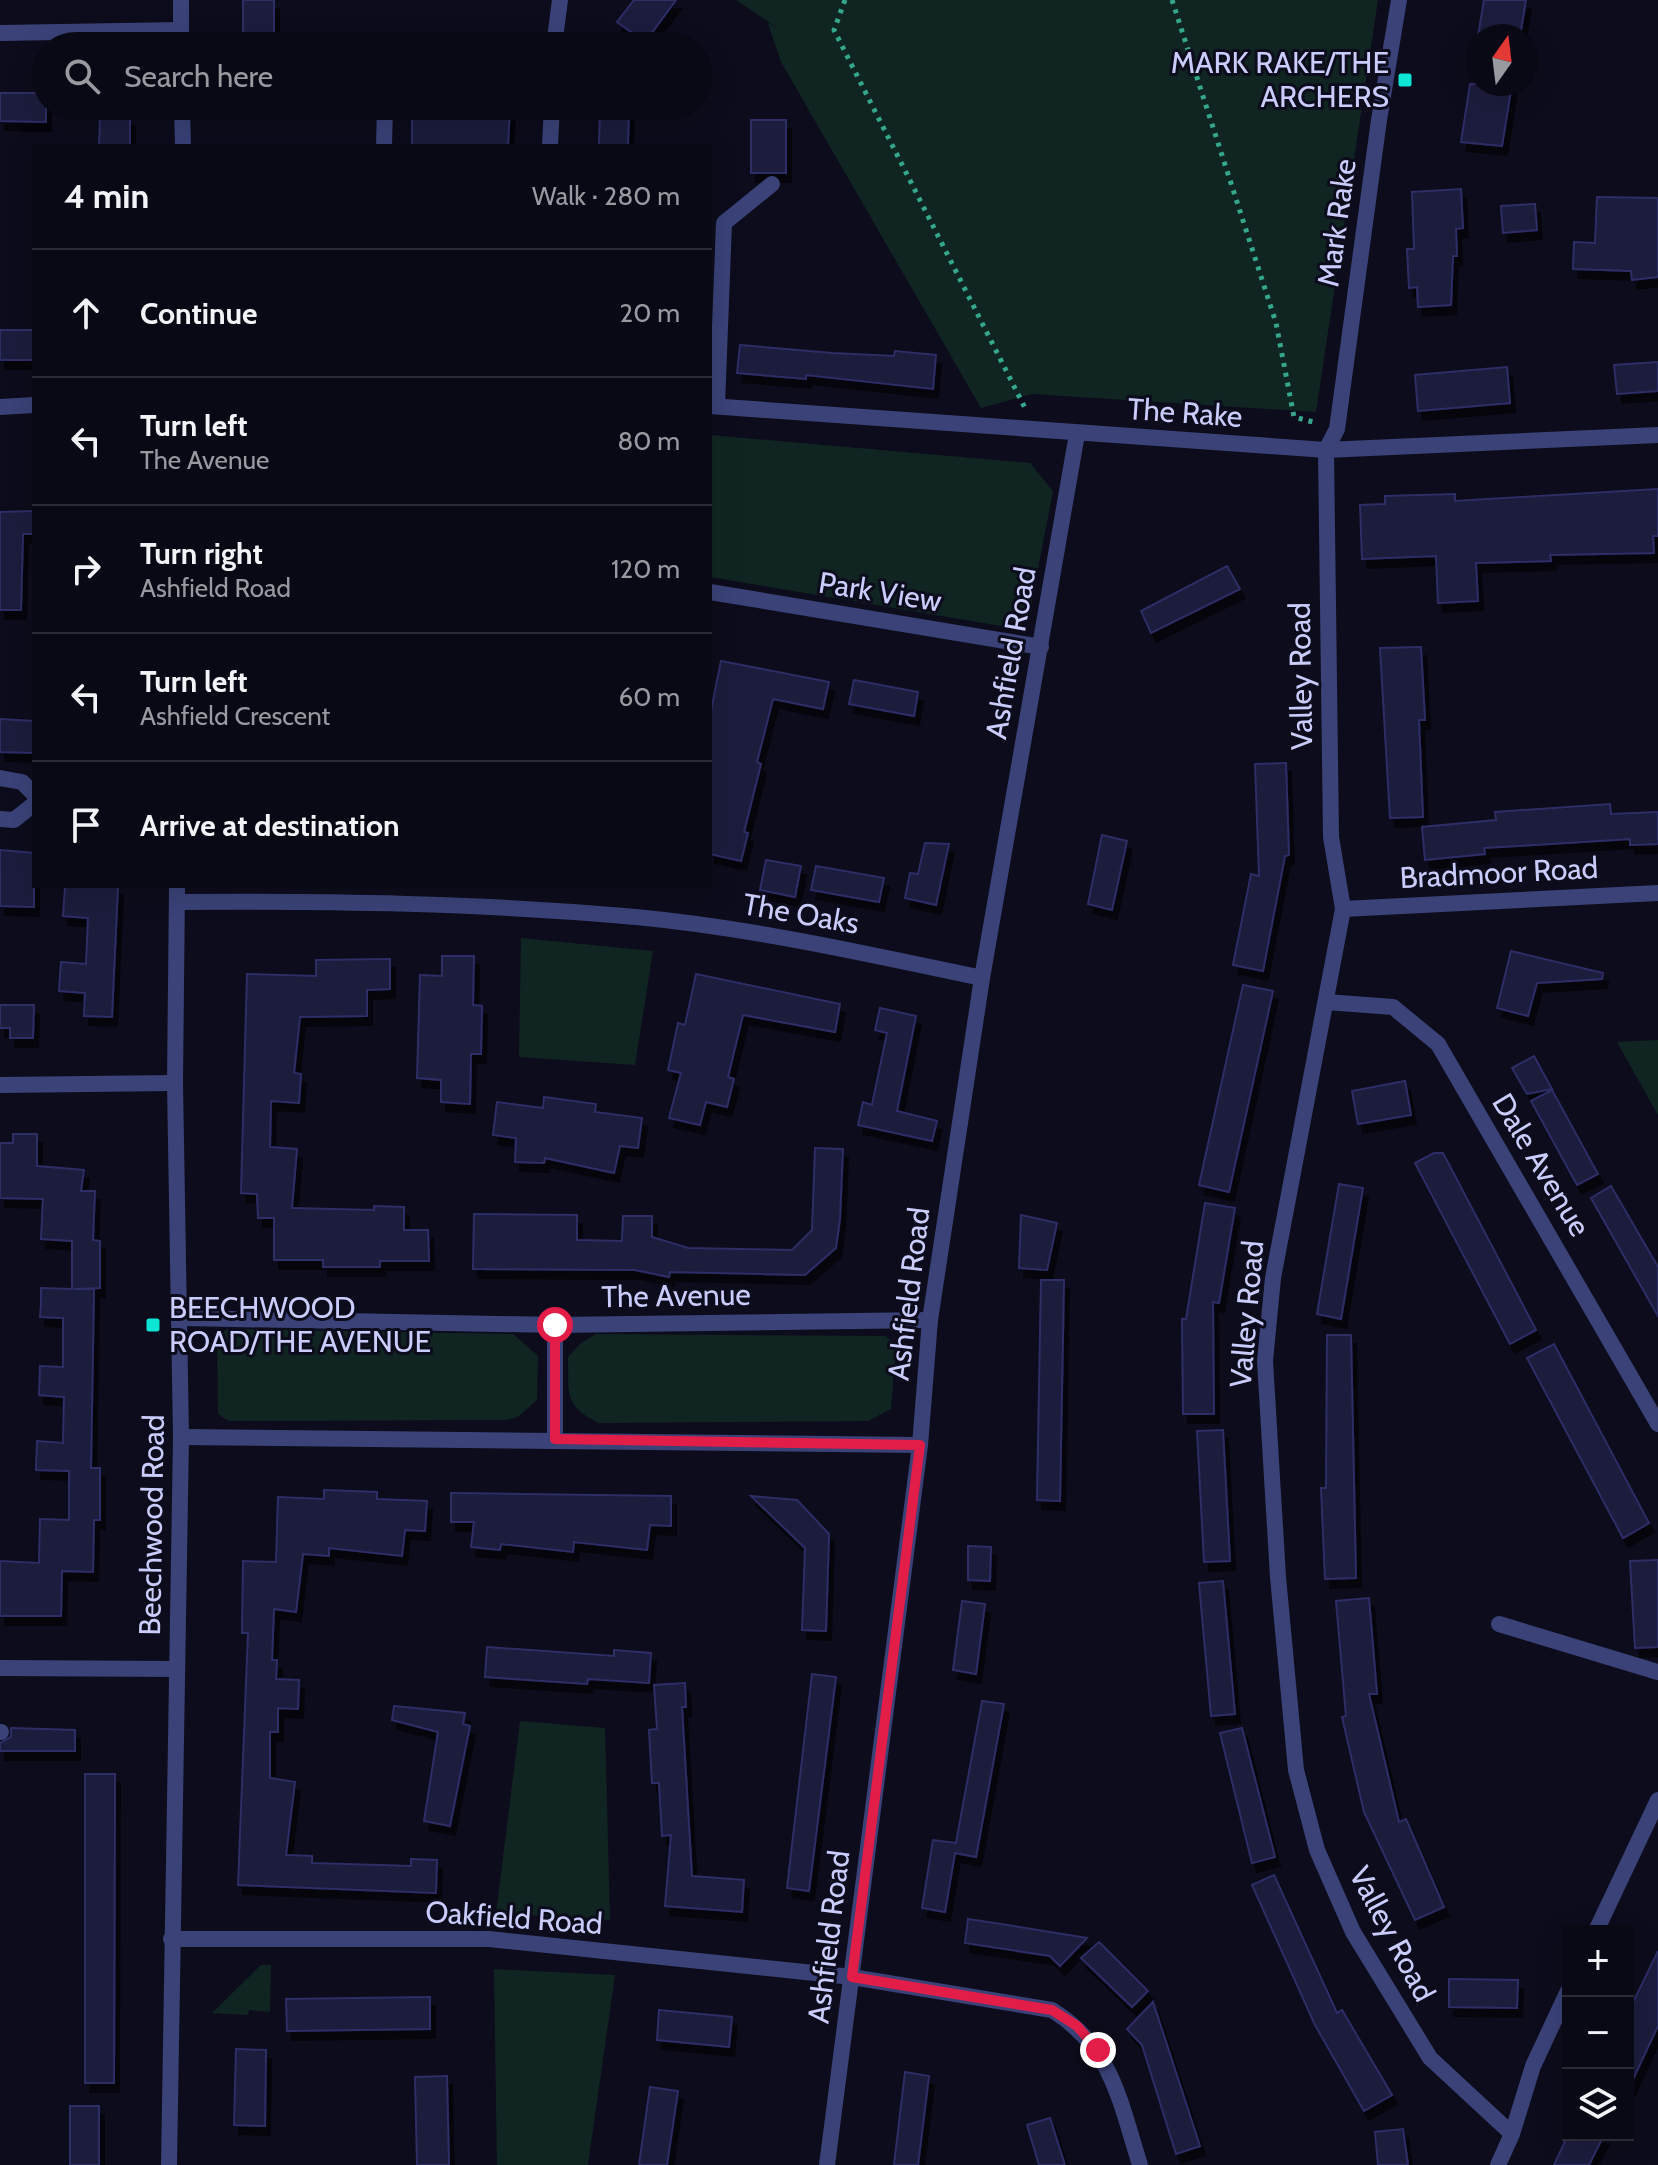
<!DOCTYPE html>
<html lang="en">
<head>
<meta charset="utf-8">
<style>
	body { margin:0; font-family:Cabin,sans-serif; background:#171722; color:#f1f3f6 }
	.controls { position:absolute; right:24px; bottom:24px; display:grid; overflow:hidden; border-radius:0px; box-shadow:0 8px 32px #0002 }
	.controls button { width:72px; height:72px; display:grid; place-items:center; padding:0; border:0; border-bottom:2px solid #292a34; background:#090915; color:#f1f3f6; font:40px sans-serif }
	.compass { position:absolute; left:1466px; top:24px; width:72px; height:72px; border-radius:50%; background:#090915; box-shadow:0 8px 32px #0002; rotate:14deg }
	.stop { position:absolute; width:24px; height:24px; margin:-18px; border:6px solid #e11d48; border-radius:50%; background:#fff }
	.stop.end { background:#e11d48; border-color:#fff; box-shadow:0 2px 8px #0008 }
	.list { margin:0; padding:0; list-style:none }
	h2 { display:flex; justify-content:space-between; align-items:center; height:104px; margin:0; padding:0 32px; font-size:34px }
	h2 small { font-size:26px; font-weight:400; color:#999aa0 }
	.list li { display:grid; grid-template-columns:52px 1fr auto; gap:24px; align-items:center; box-sizing:border-box; height:128px; padding:0 32px; border-top:2px solid #292a34 }
	.list b { display:block; font-size:30px; white-space:nowrap }
	.list p { margin:0; font-size:26px; white-space:nowrap; color:#999aa0 }
	.list em { font-size:26px; font-style:normal; color:#999aa0 }
	.icon { flex:none; width:44px; height:44px; fill:none; stroke:currentColor; stroke-width:2; stroke-linecap:round; stroke-linejoin:round }
	.map { position:relative; flex:none; width:1658px; height:2165px; overflow:hidden }
	.search { position:absolute; background:#090915; box-shadow:0 8px 32px #0002; left:32px; top:32px; width:680px; height:88px; display:flex; align-items:center; gap:20px; box-sizing:border-box; padding:0 28px; border-radius:44px; color:#999aa0; font-size:30px }
	.panel { position:absolute; background:#090915; box-shadow:0 8px 32px #0002; left:32px; top:144px; width:680px; height:744px; border-radius:0px }
	.map>svg:first-child { display:block }
	.green { fill:#102521 }
	.building { fill:#1b1a3c; stroke:#2e2d66; stroke-width:2; filter:url(#shadow) }
	.lines { fill:none; stroke-linecap:round; stroke-linejoin:round }
	.path { stroke:#34a78c; stroke-width:5; stroke-dasharray:4 6; stroke-linecap:butt }
	.lane { stroke:#3a4278; stroke-width:16 }
	.street { stroke:#3a4278; stroke-width:16 }
	.route { stroke:#e11d48; stroke-width:10 }
	.poi-dot { fill:#0de5d5; stroke:#0c0c1c; stroke-width:3 }
	.labels { text-anchor:middle; stroke-width:6; stroke-linejoin:round; paint-order:stroke }
	.poi-label { font-size:30px; fill:#cacdfc; stroke:#0c0c1c; text-anchor:end }
	.street-label { font-size:30px; fill:#cacdfc; stroke:#0c0c1c }
</style>
</head>
<body>
<div class="map">
<svg width="1658" height="2165" viewBox="0 0 1658 2165">
	<defs>
		<filter id="shadow"><feDropShadow dx="5" dy="9" stdDeviation="0" flood-color="#0009"/></filter>
	</defs>
	<rect width="100%" height="100%" fill="#0c0c1c"/>
	<g class="green">
		<path d="M 736,0 L 1378,0 L 1316,412 L 1032,394 L 981,408 L 781,62 L 768,23 L 779,29 Z"/>
		<path d="M 710,435 L 1030,463 L 1053,491 L 1030,610 L 1007,627 L 710,577 Z"/>
		<path d="M 521,938 L 653,951 L 635,1065 L 519,1057 Z"/>
		<path d="M 1658,1040 L 1658,1115 L 1617,1042 Z"/>
		<path d="M 228,1329 L 513,1334 L 538,1356 L 537,1400 L 519,1416 L 507,1420 L 229,1421 L 218,1414 L 217,1335 Z"/>
		<path d="M 596,1334 L 885,1336 L 896,1344 L 891,1409 L 868,1421 L 599,1423 C 563,1406 569,1393 568,1357 L 581,1343 Z"/>
		<path d="M 520,1721 L 605,1728 L 610,1920 L 496,1913 Z"/>
		<path d="M 261,1965 L 271,1965 L 270,2012 L 249,2010 L 248,2015 L 212,2013 Z"/>
		<path d="M 494,1969 L 615,1975 L 588,2165 L 497,2165 Z"/>
	</g>
	<g class="building">
		<rect x="243" y="0" width="31" height="46"/>
		<path d="M 634,0 L 676,0 L 645,42 L 617,22 Z"/>
		<path d="M 1484,0 L 1526,0 L 1520,36 L 1478,36 Z"/>
		<path d="M 1470,84 L 1512,84 L 1502,146 L 1461,142 Z"/>
		<path d="M 0,93 L 46,93 L 46,122 L 0,121 Z"/>
		<path d="M 412,106 L 510,106 L 508,146 L 412,146 Z"/>
		<path d="M 600,106 L 629,106 L 628,146 L 599,146 Z"/>
		<path d="M 100,116 L 130,117 L 130,146 L 99,146 Z"/>
		<rect x="751" y="120" width="35" height="53"/>
		<path d="M 1461,189 L 1463,228 L 1456,229 L 1457,256 L 1453,256 L 1451,305 L 1418,307 L 1417,287 L 1409,288 L 1407,249 L 1414,249 L 1412,192 Z"/>
		<path d="M 1597,197 L 1658,198 L 1658,277 L 1632,280 L 1631,271 L 1573,269 L 1574,242 L 1595,243 Z"/>
		<path d="M 1535,204 L 1537,230 L 1503,233 L 1501,206 Z"/>
		<rect x="0" y="330" width="34" height="30"/>
		<path d="M 740,345 L 832,353 L 894,356 L 895,351 L 936,355 L 933,389 L 806,375 L 806,379 L 737,373 Z"/>
		<path d="M 1658,362 L 1658,391 L 1617,394 L 1614,365 Z"/>
		<path d="M 1507,367 L 1510,403 L 1418,411 L 1415,375 Z"/>
		<path d="M 1658,489 L 1658,536 L 1653,536 L 1654,553 L 1550,555 L 1551,561 L 1476,563 L 1478,601 L 1438,603 L 1436,556 L 1362,559 L 1360,505 L 1385,504 L 1385,496 L 1455,494 L 1455,501 Z"/>
		<path d="M 34,511 L 34,534 L 23,534 L 21,610 L 0,610 L 0,512 Z"/>
		<path d="M 1227,566 L 1240,589 L 1151,633 L 1141,611 Z"/>
		<path d="M 1421,647 L 1425,720 L 1419,720 L 1423,817 L 1390,818 L 1380,648 Z"/>
		<path d="M 721,661 L 829,682 L 823,709 L 773,699 L 757,762 L 761,764 L 744,832 L 748,833 L 741,861 L 710,854 L 710,716 Z"/>
		<path d="M 854,680 L 918,692 L 914,716 L 849,704 Z"/>
		<path d="M 0,719 L 34,721 L 34,753 L 0,752 Z"/>
		<path d="M 1286,763 L 1289,855 L 1285,856 L 1263,971 L 1233,965 L 1251,874 L 1259,876 L 1255,764 Z"/>
		<path d="M 1610,804 L 1611,814 L 1658,812 L 1658,844 L 1630,845 L 1630,839 L 1484,848 L 1485,854 L 1425,860 L 1422,827 L 1496,820 L 1495,812 Z"/>
		<path d="M 1102,835 L 1127,841 L 1112,910 L 1088,904 Z"/>
		<path d="M 925,843 L 949,844 L 936,905 L 905,898 L 910,873 L 918,874 Z"/>
		<path d="M 0,850 L 34,853 L 34,907 L 0,906 Z"/>
		<path d="M 766,860 L 801,866 L 795,897 L 760,890 Z"/>
		<path d="M 816,866 L 884,878 L 879,902 L 811,890 Z"/>
		<path d="M 89,886 L 118,886 L 112,1017 L 84,1016 L 85,993 L 59,991 L 61,962 L 86,964 L 88,918 L 63,916 L 65,887 Z"/>
		<path d="M 1511,951 L 1603,973 L 1602,979 L 1537,983 L 1528,1016 L 1497,1008 Z"/>
		<path d="M 442,956 L 474,956 L 473,1005 L 482,1006 L 481,1054 L 471,1054 L 470,1104 L 441,1102 L 441,1080 L 417,1078 L 420,975 L 442,976 Z"/>
		<path d="M 390,959 L 390,989 L 367,990 L 367,1016 L 300,1017 L 294,1073 L 301,1074 L 299,1103 L 271,1101 L 270,1147 L 297,1149 L 292,1208 L 374,1210 L 374,1206 L 404,1207 L 404,1230 L 428,1230 L 429,1261 L 380,1261 L 380,1267 L 323,1267 L 323,1260 L 274,1260 L 274,1218 L 258,1218 L 257,1194 L 241,1193 L 247,974 L 316,976 L 316,960 Z"/>
		<path d="M 696,974 L 840,1004 L 835,1032 L 743,1015 L 728,1077 L 734,1079 L 727,1107 L 706,1102 L 700,1125 L 669,1118 L 681,1073 L 668,1070 L 678,1023 L 685,1025 Z"/>
		<path d="M 1243,985 L 1273,991 L 1229,1192 L 1199,1185 Z"/>
		<path d="M 0,1005 L 34,1005 L 33,1038 L 10,1038 L 10,1028 L 0,1028 Z"/>
		<path d="M 880,1008 L 916,1016 L 897,1111 L 937,1121 L 932,1141 L 858,1125 L 863,1102 L 872,1105 L 887,1033 L 875,1030 Z"/>
		<path d="M 1534,1056 L 1552,1089 L 1527,1094 L 1512,1068 Z"/>
		<path d="M 1405,1081 L 1411,1115 L 1358,1124 L 1352,1091 Z"/>
		<path d="M 1552,1090 L 1598,1174 L 1577,1185 L 1531,1101 Z"/>
		<path d="M 544,1097 L 596,1104 L 595,1112 L 642,1118 L 638,1148 L 620,1146 L 614,1173 L 545,1158 L 544,1163 L 515,1162 L 516,1138 L 493,1135 L 497,1102 L 543,1108 Z"/>
		<path d="M 13,1134 L 37,1134 L 37,1166 L 84,1170 L 81,1191 L 95,1191 L 93,1240 L 100,1241 L 100,1288 L 74,1289 L 94,1289 L 91,1468 L 100,1468 L 100,1520 L 94,1520 L 93,1572 L 62,1571 L 61,1616 L 0,1616 L 0,1561 L 39,1563 L 40,1519 L 69,1520 L 69,1471 L 36,1470 L 37,1441 L 63,1443 L 64,1397 L 39,1395 L 40,1366 L 63,1367 L 63,1318 L 40,1317 L 41,1304 L 41,1288 L 72,1289 L 72,1241 L 41,1239 L 43,1199 L 0,1198 L 0,1143 L 13,1143 Z"/>
		<path d="M 815,1148 L 843,1149 L 840,1219 L 836,1248 L 805,1275 L 670,1272 L 669,1277 L 635,1270 L 473,1269 L 474,1214 L 577,1215 L 577,1240 L 622,1241 L 623,1216 L 652,1216 L 652,1237 L 688,1248 L 792,1250 L 812,1230 Z"/>
		<path d="M 1434,1153 L 1443,1153 L 1536,1330 L 1510,1344 L 1415,1163 Z"/>
		<path d="M 1339,1184 L 1363,1188 L 1341,1319 L 1317,1314 Z"/>
		<path d="M 1611,1186 L 1658,1267 L 1658,1316 L 1591,1198 Z"/>
		<path d="M 1205,1203 L 1235,1208 L 1219,1303 L 1213,1302 L 1214,1414 L 1183,1414 L 1182,1319 L 1186,1319 Z"/>
		<path d="M 1021,1215 L 1057,1223 L 1047,1270 L 1019,1268 Z"/>
		<path d="M 1041,1280 L 1064,1280 L 1060,1501 L 1037,1500 Z"/>
		<path d="M 1327,1335 L 1351,1335 L 1356,1578 L 1325,1579 L 1321,1488 L 1326,1488 Z"/>
		<path d="M 1554,1344 L 1649,1523 L 1623,1538 L 1527,1358 Z"/>
		<path d="M 1223,1430 L 1230,1561 L 1204,1562 L 1197,1431 Z"/>
		<path d="M 324,1490 L 377,1492 L 377,1499 L 427,1501 L 425,1531 L 405,1530 L 402,1556 L 329,1548 L 329,1556 L 303,1554 L 296,1612 L 274,1609 L 272,1660 L 277,1660 L 276,1679 L 299,1680 L 298,1709 L 278,1708 L 278,1732 L 270,1732 L 270,1778 L 295,1782 L 286,1855 L 312,1856 L 312,1863 L 411,1866 L 411,1859 L 437,1860 L 436,1893 L 238,1885 L 248,1633 L 242,1633 L 243,1561 L 276,1562 L 278,1497 L 324,1499 Z"/>
		<path d="M 451,1493 L 671,1496 L 671,1526 L 650,1525 L 647,1550 L 574,1542 L 573,1552 L 501,1544 L 500,1550 L 471,1547 L 474,1522 L 451,1522 Z"/>
		<path d="M 751,1496 L 797,1500 L 829,1534 L 826,1631 L 802,1630 L 805,1548 Z"/>
		<path d="M 968,1546 L 991,1547 L 990,1581 L 968,1580 Z"/>
		<path d="M 1658,1560 L 1658,1647 L 1635,1648 L 1630,1561 Z"/>
		<path d="M 1223,1581 L 1235,1714 L 1211,1716 L 1199,1583 Z"/>
		<path d="M 1369,1598 L 1377,1694 L 1369,1694 L 1399,1822 L 1406,1819 L 1444,1907 L 1415,1920 L 1364,1812 L 1342,1717 L 1346,1716 L 1336,1601 Z"/>
		<path d="M 962,1601 L 985,1604 L 976,1674 L 953,1670 Z"/>
		<path d="M 487,1647 L 614,1656 L 614,1650 L 651,1653 L 649,1683 L 588,1679 L 587,1684 L 485,1677 Z"/>
		<path d="M 812,1674 L 836,1677 L 809,1891 L 787,1888 Z"/>
		<path d="M 685,1683 L 686,1707 L 682,1707 L 692,1876 L 744,1880 L 742,1912 L 665,1906 L 671,1835 L 662,1836 L 659,1783 L 652,1783 L 649,1730 L 657,1729 L 654,1685 Z"/>
		<path d="M 982,1701 L 1004,1704 L 976,1857 L 955,1853 L 945,1912 L 922,1908 L 933,1840 L 956,1843 Z"/>
		<path d="M 394,1706 L 465,1713 L 463,1724 L 470,1726 L 450,1826 L 424,1821 L 438,1732 L 392,1720 Z"/>
		<path d="M 11,1728 L 75,1730 L 75,1751 L 0,1751 L 0,1743 L 11,1737 Z"/>
		<path d="M 1242,1728 L 1275,1857 L 1252,1863 L 1220,1733 Z"/>
		<path d="M 85,1774 L 115,1774 L 114,2083 L 85,2083 Z"/>
		<path d="M 1274,1875 L 1337,2013 L 1342,2010 L 1392,2095 L 1364,2111 L 1315,2025 L 1252,1885 Z"/>
		<path d="M 968,1919 L 1001,1924 L 1087,1938 L 1060,1966 L 1050,1956 L 965,1943 Z"/>
		<path d="M 1099,1942 L 1148,1991 L 1132,2007 L 1081,1958 Z"/>
		<path d="M 1658,1951 L 1658,2026 L 1628,2090 L 1628,2013 Z"/>
		<path d="M 1449,1979 L 1518,1980 L 1517,2008 L 1449,2007 Z"/>
		<path d="M 430,1997 L 430,2029 L 287,2031 L 286,1999 Z"/>
		<path d="M 1153,2002 L 1200,2146 L 1176,2154 L 1142,2045 L 1127,2029 Z"/>
		<path d="M 659,2010 L 732,2017 L 729,2047 L 657,2040 Z"/>
		<path d="M 236,2049 L 266,2050 L 265,2126 L 234,2125 Z"/>
		<path d="M 905,2072 L 929,2076 L 918,2165 L 894,2165 Z"/>
		<path d="M 447,2076 L 449,2165 L 417,2165 L 415,2077 Z"/>
		<path d="M 650,2087 L 678,2091 L 667,2165 L 639,2165 Z"/>
		<rect x="70" y="2106" width="29" height="59"/>
		<path d="M 1050,2118 L 1065,2165 L 1039,2165 L 1027,2125 Z"/>
		<path d="M 1403,2129 L 1408,2165 L 1378,2165 L 1375,2132 Z"/>
		<path d="M 1568,2135 L 1604,2135 L 1589,2165 L 1554,2165 Z"/>
	</g>
	<g class="lines">
		<g class="path">
			<path d="M 845,0 L 834,30 L 1025,408"/>
			<path d="M 1172,0 L 1276,323 L 1294,417 L 1317,423"/>
		</g>
		<g class="lane">
			<path d="M 384,146 L 385,106"/>
			<path d="M 717,406 L 724,223 L 772,184"/>
			<path d="M 0,1085 L 175,1083"/>
			<path d="M 1499,1624 L 1658,1672"/>
			<path d="M 0,1668 L 177,1669"/>
			<path d="M 0,1732 L 1,1732"/>
		</g>
		<g class="street">
			<path d="M 1399,0 L 1379,120 L 1337,429 L 1326,450 L 1331,837 L 1343,909 L 1273,1278 L 1265,1361 L 1278,1577 L 1296,1770 L 1317,1850 L 1353,1932 L 1430,2058 L 1512,2134 L 1498,2165"/>
			<path d="M 0,33 L 181,30"/>
			<path d="M 181,46 L 181,0"/>
			<path d="M 554,46 L 560,0"/>
			<path d="M 182,106 L 183,146"/>
			<path d="M 550,146 L 552,106"/>
			<path d="M 710,406 L 1326,450 L 1658,435"/>
			<path d="M 0,407 L 34,405"/>
			<path d="M 710,592 L 1041,647"/>
			<path d="M 0,778 L 22,782 L 34,794"/>
			<path d="M 0,819 L 14,820 L 34,804"/>
			<path d="M 177,902 C 330,901 483,903 636,917 C 752,928 868,954 982,978"/>
			<path d="M 1343,909 L 1658,893"/>
			<path d="M 1326,1002 L 1393,1007 L 1438,1044 L 1658,1424"/>
			<path d="M 182,1318 L 555,1325 L 930,1320"/>
			<path d="M 181,1437 L 920,1445"/>
			<path d="M 555,1439 L 555,1325"/>
			<path d="M 1596,1931 L 1658,1800"/>
			<path d="M 171,1939 L 489,1939 L 852,1977 L 1052,2010 C 1112,2047 1120,2102 1140,2165"/>
			<path d="M 1512,2134 L 1533,2066 L 1568,1991"/>
			<path d="M 169,2165 L 181,1437 L 175,1083 L 177,886"/>
			<path d="M 827,2165 L 920,1445 L 930,1320 L 982,978 L 1077,434"/>
		</g>
	</g>
	<g class="lines">
		<path class="route" d="M 555,1325 L 555,1439 L 920,1445 L 852,1977 L 1052,2010 L 1077,2026 L 1098,2050"/>
	</g>
	<g class="poi-dot">
		<rect x="1397" y="72" width="16" height="16" rx="4"/>
		<rect x="145" y="1317" width="16" height="16" rx="4"/>
	</g>
	<g class="labels">
		<g class="poi-label">
			<text x="1389" y="73">MARK RAKE/THE<tspan x="1389" dy="34">ARCHERS</tspan></text>
			<text x="169" y="1318" text-anchor="start">BEECHWOOD<tspan x="169" dy="34">ROAD/THE AVENUE</tspan></text>
		</g>
		<g class="street-label">
			<text transform="translate(1337 223) rotate(-82)" y="10">Mark Rake</text>
			<text transform="translate(1185 413) rotate(4)" y="10">The Rake</text>
			<text transform="translate(880 592) rotate(9)" y="10">Park View</text>
			<text transform="translate(1011 653) rotate(-80)" y="10">Ashfield Road</text>
			<text transform="translate(1301 676) rotate(-91)" y="10">Valley Road</text>
			<text transform="translate(1499 873) rotate(-3)" y="10">Bradmoor Road</text>
			<text transform="translate(801 914) rotate(10)" y="10">The Oaks</text>
			<text transform="translate(1541 1165) rotate(59)" y="10">Dale Avenue</text>
			<text transform="translate(909 1294) rotate(-83)" y="10">Ashfield Road</text>
			<text transform="translate(676 1296) rotate(-1)" y="10">The Avenue</text>
			<text transform="translate(1247 1314) rotate(-85)" y="10">Valley Road</text>
			<text transform="translate(152 1525) rotate(-89)" y="10">Beechwood Road</text>
			<text transform="translate(514 1918) rotate(4)" y="10">Oakfield Road</text>
			<text transform="translate(1392 1934) rotate(62)" y="10">Valley Road</text>
			<text transform="translate(829 1937) rotate(-83)" y="10">Ashfield Road</text>
		</g>
	</g>
</svg>
<div class="controls">
<button>+</button>
<button>−</button>
<button><svg class="icon" aria-label="layers" viewBox="0 0 24 24"><path d="M12 4l9 5-9 5-9-5zM3 14l9 5 9-5"/></svg></button>
</div>
<svg class="compass" viewBox="-18 -18 36 36"><path d="M0-13l5 13h-10z" fill="#e53935"/><path d="M0 13l5-13h-10z" fill="#999aa0"/></svg>
<div class="stop" style="left:555px;top:1325px"></div>
<div class="stop end" style="left:1098px;top:2050px"></div>
<div class="search"><svg class="icon" aria-label="search" viewBox="0 0 24 24"><circle cx="10" cy="10" r="6"/><path d="M15 15l6 6"/></svg>Search here</div>
<section class="panel">
<h2>4 min<small>Walk · 280 m</small></h2>
<ul class="list">
<li><svg class="icon" aria-label="ahead" viewBox="0 0 24 24"><path d="M12 20V5M6 11l6-6 6 6"/></svg><div><b>Continue</b></div><em>20 m</em></li>
<li><svg class="icon" aria-label="left" viewBox="0 0 24 24"><path d="M17 20v-9H6M10 6l-5 5 5 5"/></svg><div><b>Turn left</b><p>The Avenue</p></div><em>80 m</em></li>
<li><svg class="icon" aria-label="right" viewBox="0 0 24 24"><path d="M7 20v-9h11M14 6l5 5-5 5"/></svg><div><b>Turn right</b><p>Ashfield Road</p></div><em>120 m</em></li>
<li><svg class="icon" aria-label="left" viewBox="0 0 24 24"><path d="M17 20v-9H6M10 6l-5 5 5 5"/></svg><div><b>Turn left</b><p>Ashfield Crescent</p></div><em>60 m</em></li>
<li><svg class="icon" aria-label="arrive" viewBox="0 0 24 24"><path d="M6 21V4h12l-3 4 3 4H6"/></svg><div><b>Arrive at destination</b></div></li>
</ul>
</section>
</div>
</body>
</html>
